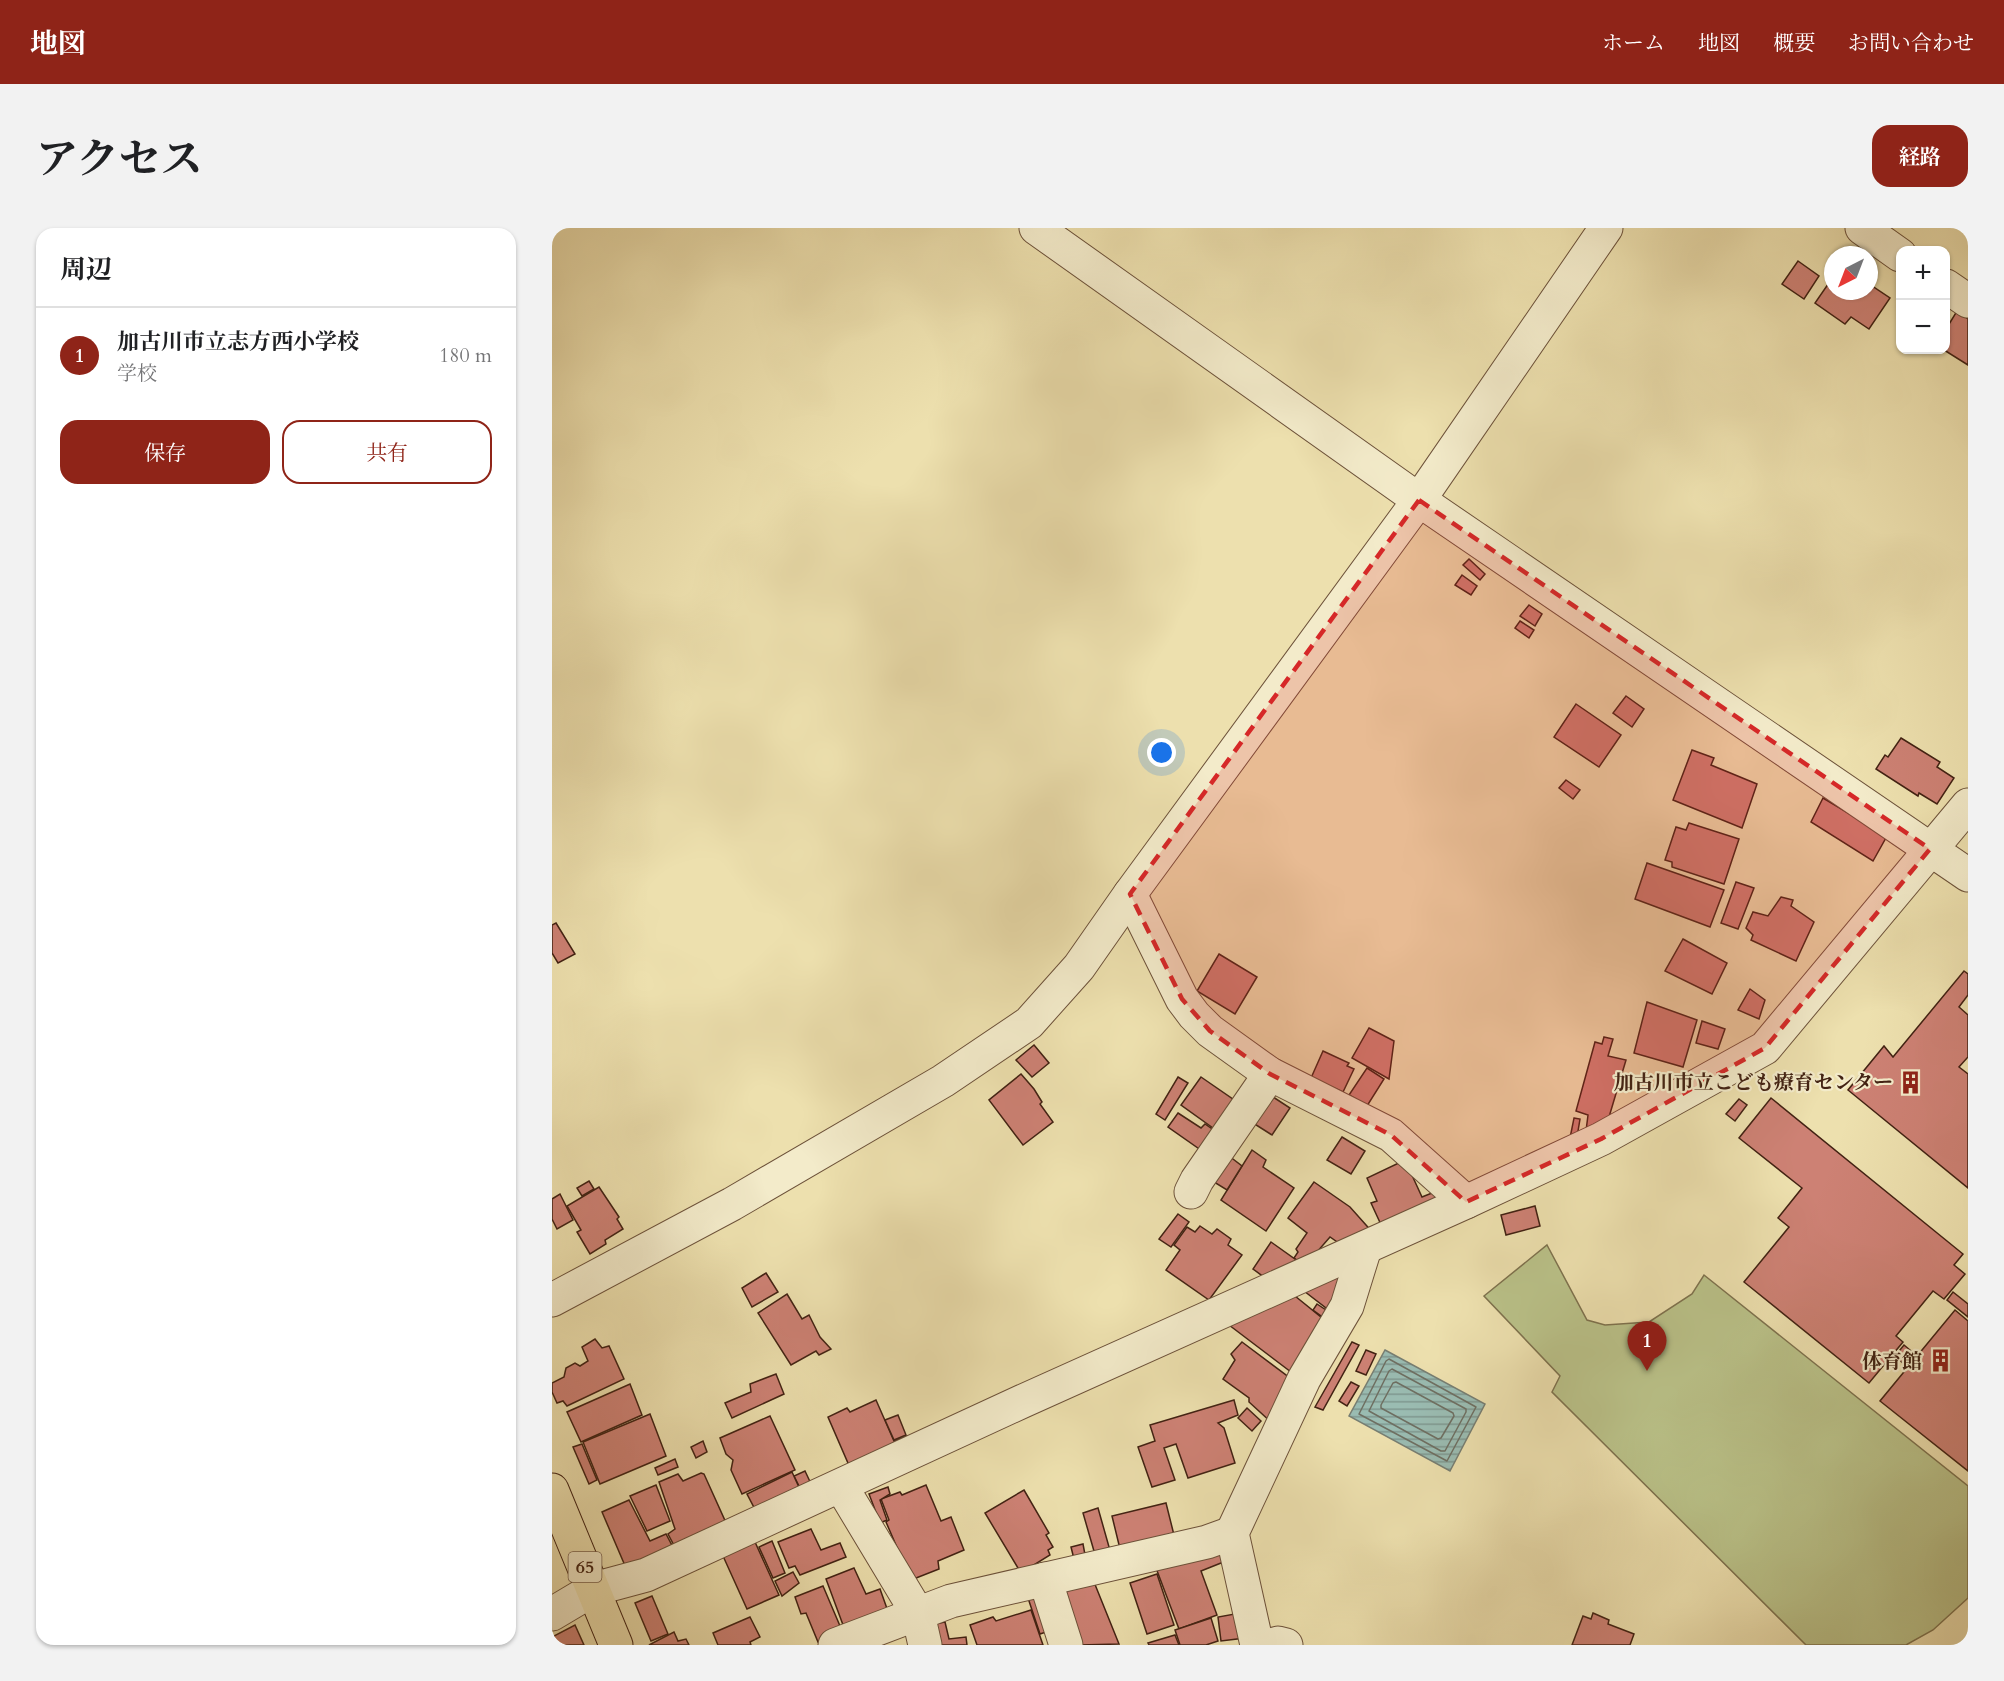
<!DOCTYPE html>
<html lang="ja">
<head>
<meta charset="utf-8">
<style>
	body { margin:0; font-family:Cardo,"Noto Serif JP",serif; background:#f2f2f2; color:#202124 }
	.controls { position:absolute; right:18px; top:18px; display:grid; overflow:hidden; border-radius:12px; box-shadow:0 2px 4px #0004 }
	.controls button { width:54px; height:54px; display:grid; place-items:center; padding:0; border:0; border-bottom:2px solid #e0e0e0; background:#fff; color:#202124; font:30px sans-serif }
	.compass { position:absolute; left:1272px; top:18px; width:54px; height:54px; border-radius:50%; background:#fff; box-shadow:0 2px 4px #0004; rotate:222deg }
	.you { position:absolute; left:610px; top:525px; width:21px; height:21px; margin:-15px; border:4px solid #fff; border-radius:50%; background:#1a73e8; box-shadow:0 0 0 9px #1a73e833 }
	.badge { display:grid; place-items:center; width:39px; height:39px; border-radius:50%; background:#8f2418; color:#fff; font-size:20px; font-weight:700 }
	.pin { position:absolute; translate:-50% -50px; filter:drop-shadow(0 2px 3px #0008) }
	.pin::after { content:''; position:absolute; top:32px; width:21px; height:18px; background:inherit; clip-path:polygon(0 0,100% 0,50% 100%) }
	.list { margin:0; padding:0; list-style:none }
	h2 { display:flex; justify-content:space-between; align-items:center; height:78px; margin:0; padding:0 24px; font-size:26px }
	h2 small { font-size:20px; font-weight:400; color:#757577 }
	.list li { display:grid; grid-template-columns:39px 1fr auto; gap:18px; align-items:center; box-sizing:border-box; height:96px; padding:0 24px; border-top:2px solid #e0e0e0 }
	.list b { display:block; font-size:22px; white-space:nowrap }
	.list p { margin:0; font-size:20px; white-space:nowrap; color:#757577 }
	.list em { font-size:20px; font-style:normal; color:#757577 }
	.actions { display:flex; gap:12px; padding:18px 24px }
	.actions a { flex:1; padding:14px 0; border:2px solid #8f2418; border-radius:18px; text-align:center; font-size:21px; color:#8f2418 }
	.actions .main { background:#8f2418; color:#fff }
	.map { position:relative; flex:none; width:1416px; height:1417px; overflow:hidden; border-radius:18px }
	header { display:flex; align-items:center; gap:36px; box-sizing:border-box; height:84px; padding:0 30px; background:#8f2418; color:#fff }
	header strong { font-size:28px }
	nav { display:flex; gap:33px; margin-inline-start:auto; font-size:21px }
	.intro { display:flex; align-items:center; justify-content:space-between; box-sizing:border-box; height:144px; padding:0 36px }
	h1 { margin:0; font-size:42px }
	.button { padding:15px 27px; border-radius:18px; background:#8f2418; color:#fff; font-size:21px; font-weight:700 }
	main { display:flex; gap:36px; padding:0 36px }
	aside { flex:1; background:#fff; border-radius:18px; box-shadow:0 2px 4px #0004 }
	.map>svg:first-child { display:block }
	.grass { fill:#bac289; stroke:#7e724e; stroke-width:1.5 }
	.water { fill:url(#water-rules); stroke:#777e72; stroke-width:1.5 }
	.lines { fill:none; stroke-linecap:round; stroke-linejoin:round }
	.shore { stroke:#6e6f62; stroke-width:1.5 }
	.building { fill:#cd8174; stroke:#422213; stroke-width:1.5 }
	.minor-casing { stroke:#6d523a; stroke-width:35 }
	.major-casing { stroke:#422213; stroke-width:35 }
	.minor { stroke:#f3ebca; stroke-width:33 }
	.major { stroke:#ede0ae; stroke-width:33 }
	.marked { fill:#d62828; fill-opacity:0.2; stroke:#d62828; stroke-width:4.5; stroke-dasharray:12 8; stroke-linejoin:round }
	.labels { text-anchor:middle; stroke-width:4.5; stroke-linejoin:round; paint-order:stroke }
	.shield { fill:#f3ebca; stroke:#775e4a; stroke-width:1.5 }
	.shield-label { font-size:18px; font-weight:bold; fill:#422213 }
	.poi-label { font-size:20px; font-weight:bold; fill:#422213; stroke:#f3ebca; text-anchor:end }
</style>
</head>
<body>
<header>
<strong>地図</strong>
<nav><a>ホーム</a><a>地図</a><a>概要</a><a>お問い合わせ</a></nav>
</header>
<div class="intro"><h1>アクセス</h1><a class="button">経路</a></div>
<main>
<aside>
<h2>周辺<small></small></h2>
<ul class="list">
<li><span class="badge">1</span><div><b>加古川市立志方西小学校</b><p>学校</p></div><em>180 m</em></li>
</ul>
<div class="actions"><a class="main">保存</a><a>共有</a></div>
</aside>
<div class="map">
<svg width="1416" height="1417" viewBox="0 0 1416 1417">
	<defs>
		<pattern id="water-rules" width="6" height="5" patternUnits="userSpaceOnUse" patternTransform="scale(1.5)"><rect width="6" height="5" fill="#9abcb2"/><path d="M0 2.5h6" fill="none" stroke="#7f9890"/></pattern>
	</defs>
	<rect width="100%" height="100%" fill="#ede0ae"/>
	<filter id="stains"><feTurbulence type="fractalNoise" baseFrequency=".00333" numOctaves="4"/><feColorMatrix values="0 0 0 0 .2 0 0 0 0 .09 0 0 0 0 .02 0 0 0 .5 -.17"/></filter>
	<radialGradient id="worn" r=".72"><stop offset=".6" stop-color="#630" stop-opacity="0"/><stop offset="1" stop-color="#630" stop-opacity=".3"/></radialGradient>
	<path class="grass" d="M 995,1017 L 1035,1092 L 1053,1097 L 1097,1094 L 1140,1066 L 1152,1047 L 1416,1258 L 1416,1370 L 1381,1402 L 1354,1417 L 1254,1417 L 1000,1164 L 1008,1148 L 932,1068 Z"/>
	<path class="water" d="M 833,1122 L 933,1176 L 898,1243 L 797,1188 Z"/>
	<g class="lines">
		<g class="shore">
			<path d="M 837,1131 L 924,1179 L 895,1233 L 807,1186 L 834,1133 Z"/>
			<path d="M 840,1141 L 914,1181 L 914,1184 L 893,1223 L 889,1223 L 817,1183 L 837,1143 Z"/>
			<path d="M 844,1154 L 901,1185 L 902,1188 L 889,1210 L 886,1211 L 829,1180 L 829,1177 L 841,1155 Z"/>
		</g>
	</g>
	<g class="building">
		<path d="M 1246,33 L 1267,48 L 1252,71 L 1230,56 Z"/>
		<path d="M 1281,49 L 1281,63 L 1317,63 L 1317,56 L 1338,70 L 1317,101 L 1299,89 L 1293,96 L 1263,75 Z"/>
		<path d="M 1405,83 L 1416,91 L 1416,137 L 1392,122 L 1394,122 L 1394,101 Z"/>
		<path d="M 917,331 L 933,346 L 928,352 L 911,337 Z"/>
		<path d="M 910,347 L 925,358 L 919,367 L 903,357 Z"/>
		<path d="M 977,377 L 990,386 L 983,398 L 968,388 Z"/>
		<path d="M 968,393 L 982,402 L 977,410 L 963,400 Z"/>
		<path d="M 1074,468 L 1092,481 L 1080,499 L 1061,485 Z"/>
		<path d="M 1024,476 L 1069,507 L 1047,539 L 1002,509 Z"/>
		<path d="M 1349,510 L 1388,534 L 1385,539 L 1402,550 L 1385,576 L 1367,565 L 1366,568 L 1324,541 L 1333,527 L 1336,529 Z"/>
		<path d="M 1140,522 L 1162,530 L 1159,537 L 1205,556 L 1190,600 L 1121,572 Z"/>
		<path d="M 1014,552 L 1028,562 L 1021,571 L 1007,560 Z"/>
		<path d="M 1271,570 L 1335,608 L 1321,633 L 1259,594 Z"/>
		<path d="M 1137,595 L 1187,611 L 1172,656 L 1120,639 L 1120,634 L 1113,632 L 1124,599 L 1134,602 Z"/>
		<path d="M 1095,635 L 1172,662 L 1158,699 L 1083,671 Z"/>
		<path d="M 1184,654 L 1202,660 L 1186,701 L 1169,695 Z"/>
		<path d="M 1229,669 L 1241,672 L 1239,678 L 1262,694 L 1244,733 L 1199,712 L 1201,707 L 1194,700 L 1201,684 L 1216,688 Z"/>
		<path d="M 4,695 L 23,726 L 6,735 L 0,725 L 0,697 Z"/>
		<path d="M 1131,711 L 1175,735 L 1160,766 L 1113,743 Z"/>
		<path d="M 667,726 L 705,749 L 683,786 L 645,763 Z"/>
		<path d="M 1412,743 L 1416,746 L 1416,767 L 1407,779 L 1416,787 L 1416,829 L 1407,839 L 1416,846 L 1416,960 L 1296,862 L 1332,818 L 1341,829 Z"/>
		<path d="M 1198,761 L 1213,772 L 1207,791 L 1186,782 Z"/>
		<path d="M 1095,774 L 1145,792 L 1131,839 L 1082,825 Z"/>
		<path d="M 1150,793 L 1173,801 L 1166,821 L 1144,815 Z"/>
		<path d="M 817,800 L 842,813 L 837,851 L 800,830 Z"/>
		<path d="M 1052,809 L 1061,811 L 1056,828 L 1074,832 L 1057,889 L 1033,911 L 1036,887 L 1024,883 L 1043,814 L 1050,816 Z"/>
		<path d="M 482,817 L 497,835 L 480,849 L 464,832 Z"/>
		<path d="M 771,823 L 797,835 L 795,838 L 802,841 L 791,864 L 759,850 Z"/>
		<path d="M 815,840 L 832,851 L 815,878 L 797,867 Z"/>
		<path d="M 469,846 L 482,861 L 490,874 L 488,876 L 501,894 L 471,917 L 437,872 Z"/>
		<path d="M 626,849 L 636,855 L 613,892 L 604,886 Z"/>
		<path d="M 649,849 L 688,876 L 668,905 L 629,877 Z"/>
		<path d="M 718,867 L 738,880 L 720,907 L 701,895 Z"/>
		<path d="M 1219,870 L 1411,1026 L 1402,1037 L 1413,1046 L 1392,1071 L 1381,1063 L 1344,1108 L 1351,1114 L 1317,1155 L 1192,1054 L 1237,999 L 1226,990 L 1250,960 L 1187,910 Z"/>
		<path d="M 1187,871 L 1195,877 L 1183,893 L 1174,886 Z"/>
		<path d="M 626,885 L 649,900 L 653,896 L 666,905 L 653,925 L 616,899 Z"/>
		<path d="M 1022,890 L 1028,891 L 1025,909 L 1016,920 Z"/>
		<path d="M 790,909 L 813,923 L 799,946 L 775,932 Z"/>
		<path d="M 700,922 L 714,932 L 711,939 L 742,960 L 714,1003 L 669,972 Z"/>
		<path d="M 677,928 L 690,938 L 675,962 L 662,954 Z"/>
		<path d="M 853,932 L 870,969 L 890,961 L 894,971 L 831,1001 L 819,975 L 825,973 L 815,950 Z"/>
		<path d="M 37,953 L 42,961 L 30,968 L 25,960 Z"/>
		<path d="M 762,954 L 798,979 L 822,1006 L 791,1018 L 778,1009 L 758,1032 L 751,1036 L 742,1030 L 746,1024 L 744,1021 L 755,1005 L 736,990 Z"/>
		<path d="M 47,959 L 67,989 L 65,991 L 71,1001 L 53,1012 L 54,1016 L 38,1026 L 25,1004 L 29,1002 L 15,978 Z"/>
		<path d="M 8,966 L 21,992 L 5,1001 L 0,991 L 0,971 Z"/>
		<path d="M 983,978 L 988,998 L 954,1007 L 949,987 Z"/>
		<path d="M 626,986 L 637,994 L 619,1019 L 607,1011 Z"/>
		<path d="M 648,998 L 660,1006 L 665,1001 L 679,1011 L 676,1017 L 690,1027 L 657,1072 L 614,1042 L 628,1022 L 622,1017 L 635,999 L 643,1004 Z"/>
		<path d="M 719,1014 L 747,1034 L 716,1052 L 701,1041 Z"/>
		<path d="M 214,1045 L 226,1064 L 200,1079 L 190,1060 Z"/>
		<path d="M 793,1045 L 778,1083 L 752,1063 Z"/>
		<path d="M 1401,1064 L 1416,1076 L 1416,1089 L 1395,1072 Z"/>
		<path d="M 235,1066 L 250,1091 L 257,1087 L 268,1109 L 279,1121 L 267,1127 L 264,1123 L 239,1137 L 206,1085 Z"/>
		<path d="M 743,1068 L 775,1094 L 739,1144 L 677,1097 Z"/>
		<path d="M 765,1076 L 780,1086 L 776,1093 L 761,1082 Z"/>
		<path d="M 1403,1082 L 1416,1093 L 1416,1243 L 1328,1173 Z"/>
		<path d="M 43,1111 L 50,1120 L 57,1118 L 72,1151 L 15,1178 L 11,1173 L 5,1175 L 0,1164 L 0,1155 L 12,1149 L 14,1140 L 23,1135 L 28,1138 L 36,1133 L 30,1119 Z"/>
		<path d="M 690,1114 L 742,1153 L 720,1195 L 697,1174 L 697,1170 L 671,1151 L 683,1132 L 679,1126 Z"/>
		<path d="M 800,1114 L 807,1117 L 771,1182 L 763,1179 Z"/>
		<path d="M 1352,1117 L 1364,1127 L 1355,1139 L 1343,1128 Z"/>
		<path d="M 814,1122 L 824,1126 L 814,1147 L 804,1143 Z"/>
		<path d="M 224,1146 L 232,1166 L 180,1190 L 173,1175 L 199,1164 L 198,1156 Z"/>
		<path d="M 799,1154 L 807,1158 L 795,1178 L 787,1173 Z"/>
		<path d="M 78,1156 L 90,1187 L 29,1214 L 15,1184 Z"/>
		<path d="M 324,1172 L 342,1213 L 355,1208 L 359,1217 L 299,1242 L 276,1189 L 295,1180 L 298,1184 Z"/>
		<path d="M 682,1172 L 686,1187 L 666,1195 L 672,1200 L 683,1235 L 636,1250 L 624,1216 L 612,1220 L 623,1252 L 600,1259 L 586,1219 L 603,1213 L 598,1197 Z"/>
		<path d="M 695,1180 L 709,1193 L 700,1203 L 686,1190 Z"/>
		<path d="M 98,1186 L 114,1228 L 48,1256 L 31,1214 Z"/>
		<path d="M 346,1187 L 354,1207 L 342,1212 L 333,1192 Z"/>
		<path d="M 218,1188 L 243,1242 L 190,1266 L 179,1242 L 181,1232 L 174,1226 L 168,1210 Z"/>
		<path d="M 151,1213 L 155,1224 L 144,1230 L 139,1219 Z"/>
		<path d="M 30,1216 L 45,1252 L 37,1256 L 21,1219 Z"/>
		<path d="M 123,1231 L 126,1239 L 106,1247 L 103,1240 Z"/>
		<path d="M 253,1243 L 261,1260 L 250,1264 L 242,1248 Z"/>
		<path d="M 240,1244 L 251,1268 L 206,1287 L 195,1266 Z"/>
		<path d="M 149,1245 L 152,1246 L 175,1297 L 124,1321 L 116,1306 L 123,1301 L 107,1254 L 126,1246 L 131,1253 Z"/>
		<path d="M 104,1257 L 118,1293 L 95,1303 L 78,1268 Z"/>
		<path d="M 374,1257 L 389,1293 L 399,1289 L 412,1322 L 386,1333 L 387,1341 L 359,1352 L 334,1294 L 337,1292 L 329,1271 L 348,1264 L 350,1267 Z"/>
		<path d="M 336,1259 L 338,1266 L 328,1272 L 335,1292 L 328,1295 L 317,1266 Z"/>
		<path d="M 472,1262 L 497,1305 L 494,1307 L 501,1319 L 496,1322 L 498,1327 L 469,1345 L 433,1285 Z"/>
		<path d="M 77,1272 L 98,1313 L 114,1306 L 124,1325 L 77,1347 L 50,1284 Z"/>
		<path d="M 614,1275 L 623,1311 L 569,1325 L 560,1288 Z"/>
		<path d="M 546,1280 L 559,1326 L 544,1330 L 531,1285 Z"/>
		<path d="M 259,1301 L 269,1322 L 288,1315 L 294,1329 L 248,1347 L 243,1338 L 237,1340 L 226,1314 Z"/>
		<path d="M 220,1313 L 233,1345 L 221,1350 L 207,1319 Z"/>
		<path d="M 203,1314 L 227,1367 L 195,1381 L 171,1328 Z"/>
		<path d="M 531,1316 L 534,1332 L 523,1335 L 519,1319 Z"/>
		<path d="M 670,1322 L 674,1333 L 649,1343 L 665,1387 L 627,1401 L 604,1340 Z"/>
		<path d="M 302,1340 L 314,1366 L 328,1361 L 338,1389 L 294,1405 L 274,1351 Z"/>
		<path d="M 241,1344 L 247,1355 L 230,1368 L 223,1353 Z"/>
		<path d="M 605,1346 L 622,1397 L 595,1406 L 578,1355 Z"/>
		<path d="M 542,1354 L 567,1416 L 527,1417 L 504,1359 Z"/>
		<path d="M 271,1358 L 291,1405 L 266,1414 L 254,1385 L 249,1386 L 243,1369 Z"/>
		<path d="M 481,1365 L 494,1404 L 488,1406 L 475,1367 Z"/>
		<path d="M 100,1368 L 116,1406 L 99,1413 L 83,1375 Z"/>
		<path d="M 479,1382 L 491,1417 L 425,1417 L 418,1397 L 441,1389 L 444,1393 Z"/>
		<path d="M 688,1385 L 693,1410 L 669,1413 L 666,1389 Z"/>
		<path d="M 1041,1385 L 1057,1392 L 1056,1396 L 1082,1406 L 1078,1417 L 1020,1417 L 1031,1388 L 1039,1391 Z"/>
		<path d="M 198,1389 L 208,1409 L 198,1414 L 199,1417 L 166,1417 L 161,1405 Z"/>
		<path d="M 659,1390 L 666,1413 L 654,1417 L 628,1417 L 623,1402 Z"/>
		<path d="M 393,1394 L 397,1411 L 414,1409 L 415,1417 L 387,1417 L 382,1396 Z"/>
		<path d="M 23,1397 L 32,1417 L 0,1417 L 0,1409 Z"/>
		<path d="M 122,1404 L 126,1413 L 134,1411 L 137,1417 L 97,1417 Z"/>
		<path d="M 623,1407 L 627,1417 L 597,1417 L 596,1415 Z"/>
	</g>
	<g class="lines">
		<defs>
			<g id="minor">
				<path d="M 484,0 L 867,272 L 1416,647"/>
				<path d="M 1310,0 L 1348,27"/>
				<path d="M 1394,58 L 1416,73"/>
				<path d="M 578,666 L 630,771 L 642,787 L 658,803 L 718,846 L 839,907 L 914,974"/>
				<path d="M 639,964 L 645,952 L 718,846"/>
				<path d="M 0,1072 L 180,976 L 391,853 L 477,795 L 527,739 L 578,666 L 867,272 L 1054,0"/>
				<path d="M 289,1258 L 366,1386 L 373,1417"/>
				<path d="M 493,1351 L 514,1417"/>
				<path d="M 0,1386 L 42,1361 L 94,1347 L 471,1173 L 914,974 L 1049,911 L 1213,820 L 1416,577"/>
				<path d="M 283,1417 L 399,1373 L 655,1314 L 680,1305"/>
				<path d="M 705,1417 L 680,1305 L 752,1151 L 795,1078 L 813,1020"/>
				<path d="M 719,1417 L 726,1415 L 734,1417"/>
			</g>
			<path id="major" d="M 0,1262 L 64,1417"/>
		</defs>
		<use href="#minor" class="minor-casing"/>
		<use href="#major" class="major-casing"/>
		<use href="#minor" class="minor"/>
		<use href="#major" class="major"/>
	</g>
	<path class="marked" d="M 867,272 L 1378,621 L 1213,820 L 1049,911 L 914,974 L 839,907 L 718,846 L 658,803 L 630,771 L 578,666 Z"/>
	<defs>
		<symbol id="building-bare" viewBox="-9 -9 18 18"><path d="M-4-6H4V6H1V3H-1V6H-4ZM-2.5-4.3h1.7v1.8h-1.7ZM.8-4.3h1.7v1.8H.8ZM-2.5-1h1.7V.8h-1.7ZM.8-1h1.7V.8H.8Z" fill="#8f2418" stroke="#f3ebca" stroke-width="2.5" paint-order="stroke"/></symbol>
	</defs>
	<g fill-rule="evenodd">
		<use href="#building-bare" x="1342" y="838" width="33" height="33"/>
		<use href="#building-bare" x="1372" y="1116" width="33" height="33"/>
	</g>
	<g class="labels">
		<rect class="shield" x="16.5" y="1324" width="33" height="30" rx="4.5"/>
		<g class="shield-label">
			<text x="33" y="1345">65</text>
		</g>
		<g class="poi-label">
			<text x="1341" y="861">加古川市立こども療育センター</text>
			<text x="1370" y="1140">体育館</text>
		</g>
	</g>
	<rect width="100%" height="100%" filter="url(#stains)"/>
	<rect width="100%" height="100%" fill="url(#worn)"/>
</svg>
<div class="controls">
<button>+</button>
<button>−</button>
</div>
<svg class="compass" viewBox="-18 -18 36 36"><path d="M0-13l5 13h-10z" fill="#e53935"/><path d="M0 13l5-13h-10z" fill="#757577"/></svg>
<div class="you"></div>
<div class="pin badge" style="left:1095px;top:1143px">1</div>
</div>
</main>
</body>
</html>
